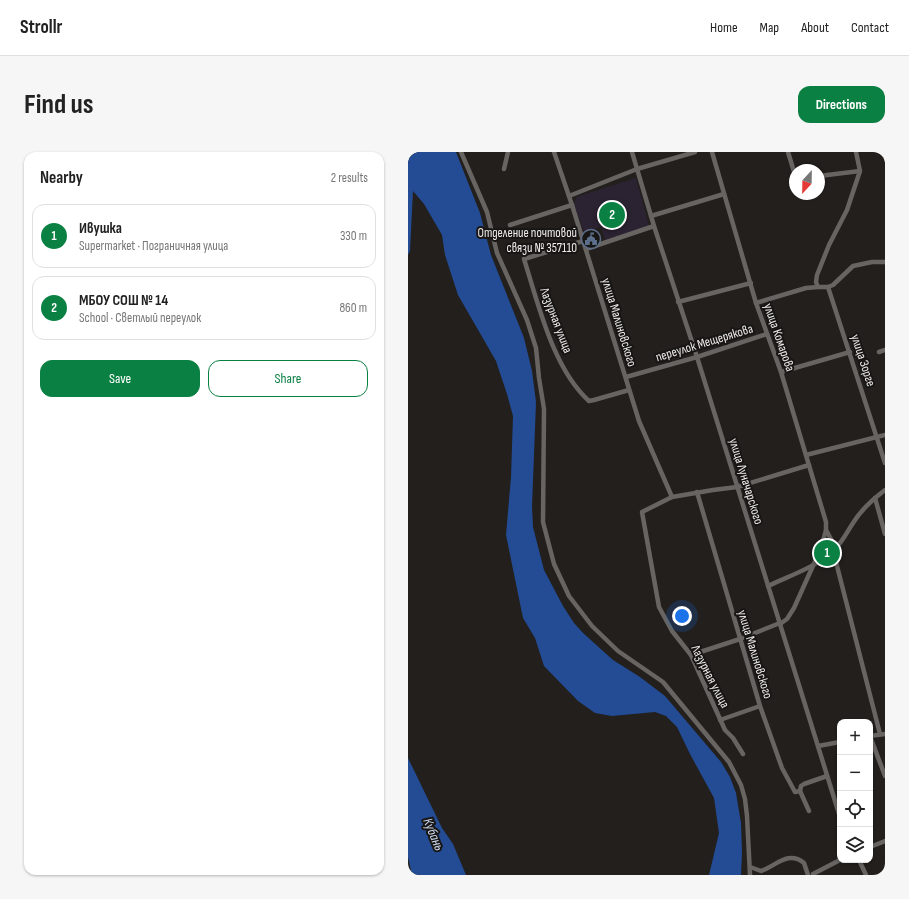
<!DOCTYPE html>
<html lang="en">
<head>
<meta charset="utf-8">
<style>
	body { margin:0; font-family:"Sofia Sans Condensed",sans-serif; background:#f6f6f6; color:#222 }
	.controls { position:absolute; right:12px; bottom:12px; display:grid; overflow:hidden; border-radius:8px; box-shadow:0 1px 3px #0004 }
	.controls button { width:36px; height:36px; display:grid; place-items:center; padding:0; border:0; border-bottom:1px solid #e0e0e0; background:#fff; color:#222; font:20px sans-serif }
	.compass { position:absolute; left:381px; top:12px; width:36px; height:36px; border-radius:50%; background:#fff; box-shadow:0 1px 3px #0004; rotate:202deg }
	.you { position:absolute; left:274px; top:464px; width:14px; height:14px; margin:-10px; border:3px solid #fff; border-radius:50%; background:#1a73e8; box-shadow:0 0 0 6px #1a73e833 }
	.badge { display:grid; place-items:center; width:26px; height:26px; border-radius:50%; background:#0b8043; color:#fff; font-size:13px; font-weight:700 }
	.pin { position:absolute; translate:-50% -50%; border:2px solid #fff; box-shadow:0 1px 4px #0006 }
	.list { margin:0; padding:0; list-style:none }
	h2 { display:flex; justify-content:space-between; align-items:center; height:52px; margin:0; padding:0 16px; font-size:17px }
	h2 small { font-size:13px; font-weight:400; color:#767676 }
	.list li { display:grid; grid-template-columns:26px 1fr auto; gap:12px; align-items:center; box-sizing:border-box; height:64px; margin:0 8px 8px; padding:0 8px; border:1px solid #e0e0e0; border-radius:12px }
	.list b { display:block; font-size:15px; white-space:nowrap }
	.list p { margin:0; font-size:13px; white-space:nowrap; color:#767676 }
	.list em { font-size:13px; font-style:normal; color:#767676 }
	.actions { display:flex; gap:8px; padding:12px 16px }
	.actions a { flex:1; padding:9px 0; border:1px solid #0b8043; border-radius:12px; text-align:center; font-size:14px; color:#0b8043 }
	.actions .main { background:#0b8043; color:#fff }
	.icon { flex:none; width:22px; height:22px; fill:none; stroke:currentColor; stroke-width:2; stroke-linecap:round; stroke-linejoin:round }
	.map { position:relative; flex:none; width:477px; height:723px; overflow:hidden; border-radius:12px }
	header { display:flex; align-items:center; gap:24px; box-sizing:border-box; height:56px; padding:0 20px; background:#fff; border-bottom:1px solid #e0e0e0 }
	header strong { font-size:19px }
	nav { display:flex; gap:22px; margin-inline-start:auto; font-size:14px }
	.intro { display:flex; align-items:center; justify-content:space-between; box-sizing:border-box; height:96px; padding:0 24px }
	h1 { margin:0; font-size:28px }
	.button { padding:10px 18px; border-radius:12px; background:#0b8043; color:#fff; font-size:14px; font-weight:700 }
	main { display:flex; gap:24px; padding:0 24px }
	aside { flex:1; background:#fff; border-radius:12px; box-shadow:0 1px 3px #0004 }
	.map>svg:first-child { display:block }
	.education { fill:#2c2332 }
	.water { fill:#234c95 }
	.lines { fill:none; stroke-linecap:round; stroke-linejoin:round }
	.minor { stroke:#676461; stroke-width:4.5 }
	.labels { text-anchor:middle; stroke-width:4; stroke-linejoin:round; paint-order:stroke }
	.poi-label { font-size:13px; fill:#efedeb; stroke:#181614; text-anchor:end }
	.street-label { font-size:13px; fill:#efedeb; stroke:#181614 }
	.water-label { font-size:14px; font-style:italic; fill:#cad6eb; stroke:#181614 }
</style>
</head>
<body>
<header>
<strong>Strollr</strong>
<nav><a>Home</a><a>Map</a><a>About</a><a>Contact</a></nav>
</header>
<div class="intro"><h1>Find us</h1><a class="button">Directions</a></div>
<main>
<aside>
<h2>Nearby<small>2 results</small></h2>
<ul class="list">
<li><span class="badge">1</span><div><b>Ивушка</b><p>Supermarket · Пограничная улица</p></div><em>330 m</em></li>
<li><span class="badge">2</span><div><b>МБОУ СОШ № 14</b><p>School · Светлый переулок</p></div><em>860 m</em></li>
</ul>
<div class="actions"><a class="main">Save</a><a>Share</a></div>
</aside>
<div class="map">
<svg width="477" height="723" viewBox="0 0 477 723">
	<rect width="100%" height="100%" fill="#221f1d"/>
	<path class="education" d="M 228,26 L 241,74 L 197,88 L 193,75 L 176,80 L 166,53 L 168,46 L 171,44 Z"/>
	<g class="water">
		<path d="M 0,0 L 48,0 L 72,61 L 83,103 L 116,186 L 124,219 L 128,250 L 124,355 L 125,375 L 136,418 L 155,454 L 166,471 L 175,481 L 205,508 L 232,525 L 257,544 L 313,610 L 322,625 L 328,641 L 333,671 L 334,701 L 333,723 L 301,723 L 311,681 L 306,646 L 282,602 L 269,575 L 258,564 L 247,560 L 204,564 L 187,561 L 170,549 L 136,514 L 127,486 L 115,466 L 98,383 L 103,325 L 105,264 L 99,242 L 88,209 L 50,143 L 37,103 L 34,83 L 16,52 L 5,39 L 2,99 L 0,103 Z"/>
		<path d="M 0,606 L 34,676 L 45,692 L 58,723 L 4,723 L 0,705 Z"/>
	</g>
	<g class="lines">
		<g class="minor">
			<path d="M 53,0 L 79,60 L 89,101 L 119,168 L 128,196 L 131,226 L 136,257 L 135,370 L 146,412 L 161,444 L 184,474 L 210,499 L 255,530 L 321,610 L 333,633 L 337,647 L 339,664 L 342,723"/>
			<path d="M 146,0 L 164,53 L 231,269 L 264,345"/>
			<path d="M 224,0 L 246,74 L 289,205 L 432,665"/>
			<path d="M 304,0 L 348,151 L 373,220 L 418,370 L 418,378 L 413,396 L 386,456 L 379,467 L 372,472"/>
			<path d="M 380,0 L 387,23"/>
			<path d="M 96,17 L 100,0"/>
			<path d="M 411,24 L 452,19"/>
			<path d="M 161,44 L 229,17 L 287,0"/>
			<path d="M 243,64 L 316,42"/>
			<path d="M 102,73 L 164,53"/>
			<path d="M 175,89 L 116,107 C 130,151 145,217 181,249 L 186,248 L 221,238"/>
			<path d="M 178,97 L 246,74"/>
			<path d="M 410,135 L 408,130 L 409,123 L 421,93 L 439,58 L 452,19 L 448,0"/>
			<path d="M 420,135 L 477,311"/>
			<path d="M 270,150 L 343,131"/>
			<path d="M 348,151 L 398,136 L 410,135 L 420,135 L 425,133 L 445,114 L 464,110 L 477,110"/>
			<path d="M 471,200 L 477,198"/>
			<path d="M 373,220 L 442,200"/>
			<path d="M 218,225 L 289,205 L 359,182"/>
			<path d="M 398,303 L 477,283"/>
			<path d="M 289,340 L 352,554 L 374,616 L 387,640 L 392,639 L 401,659"/>
			<path d="M 467,346 L 477,382"/>
			<path d="M 418,378 L 428,396 L 427,404 L 429,414 L 472,582"/>
			<path d="M 360,434 C 383,423 409,415 427,397 C 435,389 439,380 445,371 C 453,358 465,347 477,338"/>
			<path d="M 283,503 L 332,487 L 372,471"/>
			<path d="M 312,568 L 352,554"/>
			<path d="M 477,582 L 462,584 L 477,624"/>
			<path d="M 410,594 L 432,590"/>
			<path d="M 335,602 L 325,586 L 317,578 L 283,503 L 264,479 L 251,455 L 234,360 L 264,345 L 305,338 L 329,335 L 401,313"/>
			<path d="M 392,639 L 393,634 L 396,632 L 419,624"/>
			<path d="M 462,695 L 477,689"/>
			<path d="M 451,708 L 458,723"/>
			<path d="M 342,715 L 353,719 C 368,714 380,698 396,711 L 400,723"/>
			<path d="M 405,722 L 432,708"/>
		</g>
	</g>
	<defs>
		<symbol id="civic-ring" viewBox="-11 -11 22 22"><circle r="9.5" fill="#181614" stroke="#5c6f8a" stroke-width="1.5"/><path d="M-.6-6.5H3V-4.5H.6V-3L4-1V1h2V6H-6V1h2V-1L-.6-3ZM-1.2 2.5V6h2.4V2.5Z" fill="#5c6f8a"/></symbol>
	</defs>
	<g fill-rule="evenodd">
		<use href="#civic-ring" x="172" y="76" width="22" height="22"/>
	</g>
	<g class="labels">
		<g class="poi-label">
			<text x="169" y="85">Отделение почтовой<tspan x="169" dy="15">связи № 357110</tspan></text>
		</g>
		<g class="street-label">
			<text transform="translate(149 168) rotate(69)" y="5">Лазурная улица</text>
			<text transform="translate(212 170) rotate(73)" y="5">улица Малиновского</text>
			<text transform="translate(372 185) rotate(71)" y="5">улица Комарова</text>
			<text transform="translate(296 190) rotate(-17)" y="5">переулок Мещерякова</text>
			<text transform="translate(456 208) rotate(72)" y="5">улица Зорге</text>
			<text transform="translate(339 329) rotate(73)" y="5">улица Луначарского</text>
			<text transform="translate(348 502) rotate(73)" y="5">улица Малиновского</text>
			<text transform="translate(303 524) rotate(63)" y="5">Лазурная улица</text>
		</g>
		<g class="water-label">
			<text transform="translate(26 682) rotate(68)" y="5">Кубань</text>
		</g>
	</g>
</svg>
<div class="controls">
<button>+</button>
<button>−</button>
<button><svg class="icon" aria-label="locate" viewBox="0 0 24 24"><circle cx="12" cy="12" r="6"/><path d="M12 2v4M12 18v4M2 12h4M18 12h4"/></svg></button>
<button><svg class="icon" aria-label="layers" viewBox="0 0 24 24"><path d="M12 4l9 5-9 5-9-5zM3 14l9 5 9-5"/></svg></button>
</div>
<svg class="compass" viewBox="-18 -18 36 36"><path d="M0-13l5 13h-10z" fill="#e53935"/><path d="M0 13l5-13h-10z" fill="#767676"/></svg>
<div class="you"></div>
<div class="pin badge" style="left:419px;top:401px">1</div>
<div class="pin badge" style="left:204px;top:63px">2</div>
</div>
</main>
</body>
</html>
